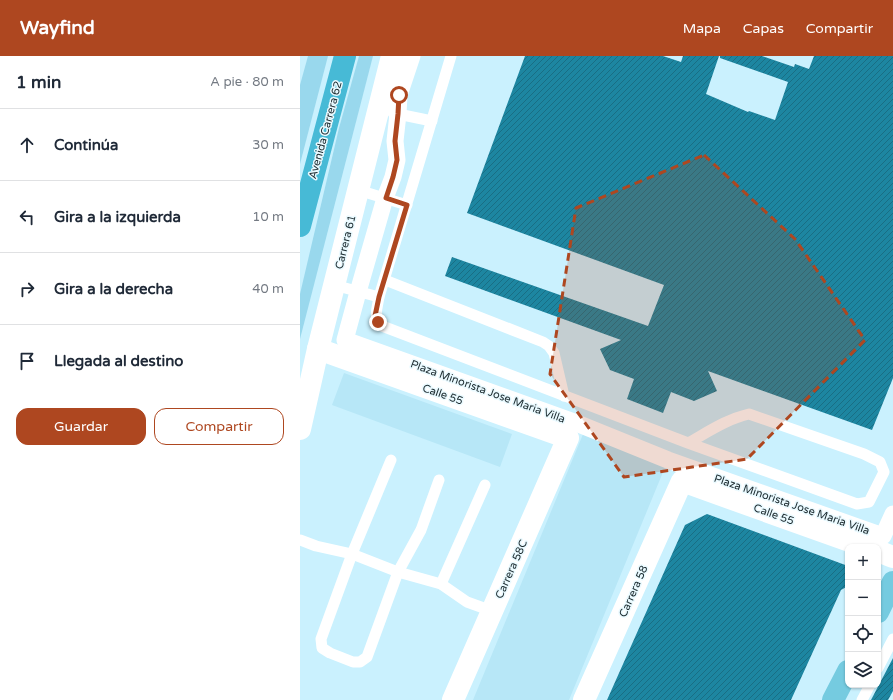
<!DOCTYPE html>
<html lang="es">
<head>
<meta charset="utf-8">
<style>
	body { margin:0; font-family:"Varela Round",sans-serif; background:#f6f6f7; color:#1f2937 }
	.controls { position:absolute; right:12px; bottom:12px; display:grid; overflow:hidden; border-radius:8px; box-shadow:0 1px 3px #0004 }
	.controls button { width:36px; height:36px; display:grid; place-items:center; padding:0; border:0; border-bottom:1px solid #e0e1e3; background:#fff; color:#1f2937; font:20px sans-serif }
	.stop { position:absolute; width:12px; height:12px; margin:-9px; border:3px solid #ae4720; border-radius:50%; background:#fff }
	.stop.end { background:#ae4720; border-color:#fff; box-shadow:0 1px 4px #0008 }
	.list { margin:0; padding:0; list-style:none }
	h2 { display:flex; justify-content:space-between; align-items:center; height:52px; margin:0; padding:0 16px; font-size:17px }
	h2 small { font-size:13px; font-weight:400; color:#747a83 }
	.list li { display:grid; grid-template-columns:26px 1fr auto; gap:12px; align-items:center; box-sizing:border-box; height:72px; padding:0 16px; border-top:1px solid #e0e1e3 }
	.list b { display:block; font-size:15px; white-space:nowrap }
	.list em { font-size:13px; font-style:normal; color:#747a83 }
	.actions { display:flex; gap:8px; padding:12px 16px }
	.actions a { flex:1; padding:9px 0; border:1px solid #ae4720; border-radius:12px; text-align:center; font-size:14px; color:#ae4720 }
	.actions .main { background:#ae4720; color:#fff }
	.icon { flex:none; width:22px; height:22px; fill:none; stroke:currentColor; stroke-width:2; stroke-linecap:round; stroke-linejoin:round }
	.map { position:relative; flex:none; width:593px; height:644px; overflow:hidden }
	header { display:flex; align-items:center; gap:24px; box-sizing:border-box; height:56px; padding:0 20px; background:#ae4720; color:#fff }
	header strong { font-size:19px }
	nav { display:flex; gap:22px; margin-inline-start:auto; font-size:14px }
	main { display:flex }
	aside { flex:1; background:#fff }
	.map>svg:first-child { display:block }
	.built { fill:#b7e7f7 }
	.grass { fill:#99d8ed }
	.building { fill:url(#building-hatch) }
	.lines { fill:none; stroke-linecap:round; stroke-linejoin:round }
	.service { stroke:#fff; stroke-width:11 }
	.pedestrian { stroke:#fff; stroke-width:17 }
	.minor { stroke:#fff; stroke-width:22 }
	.tertiary { stroke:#fff; stroke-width:22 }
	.primary { stroke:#75cbe0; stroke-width:22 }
	.trunk { stroke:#47bad6; stroke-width:22 }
	.route { stroke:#ae4720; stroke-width:5 }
	.marked { fill:#ae4720; fill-opacity:0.2; stroke:#ae4720; stroke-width:3; stroke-dasharray:8 5; stroke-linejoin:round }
	.labels { text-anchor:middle; stroke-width:3; stroke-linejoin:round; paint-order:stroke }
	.street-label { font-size:11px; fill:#1a292e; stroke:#eafaff }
</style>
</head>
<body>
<header>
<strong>Wayfind</strong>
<nav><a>Mapa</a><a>Capas</a><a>Compartir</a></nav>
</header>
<main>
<aside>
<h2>1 min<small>A pie · 80 m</small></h2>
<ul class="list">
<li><svg class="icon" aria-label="ahead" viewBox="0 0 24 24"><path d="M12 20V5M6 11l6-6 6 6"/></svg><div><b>Continúa</b></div><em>30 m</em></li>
<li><svg class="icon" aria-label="left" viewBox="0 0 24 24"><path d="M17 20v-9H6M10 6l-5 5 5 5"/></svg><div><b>Gira a la izquierda</b></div><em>10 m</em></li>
<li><svg class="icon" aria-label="right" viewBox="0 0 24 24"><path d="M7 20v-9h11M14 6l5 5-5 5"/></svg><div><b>Gira a la derecha</b></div><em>40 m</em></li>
<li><svg class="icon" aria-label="arrive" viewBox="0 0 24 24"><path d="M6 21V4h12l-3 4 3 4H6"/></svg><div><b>Llegada al destino</b></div></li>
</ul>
<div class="actions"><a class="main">Guardar</a><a>Compartir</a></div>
</aside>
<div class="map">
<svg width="593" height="644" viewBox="0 0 593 644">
	<defs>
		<pattern id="building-hatch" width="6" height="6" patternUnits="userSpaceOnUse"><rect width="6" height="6" fill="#1d86a1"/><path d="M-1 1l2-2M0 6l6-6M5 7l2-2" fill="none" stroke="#196e84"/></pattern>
	</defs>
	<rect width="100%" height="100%" fill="#caf1fe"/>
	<g class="built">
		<path d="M 44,317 L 212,378 L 200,411 L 32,349 Z"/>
		<path d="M 286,371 L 368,404 L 269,644 L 173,644 Z"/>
	</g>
	<g class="grass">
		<path d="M 8,0 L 28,0 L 0,108 L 0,29 Z"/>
		<path d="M 59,0 L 73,0 L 0,283 L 0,238 L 39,72 Z"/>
	</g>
	<g class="building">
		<path d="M 225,0 L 363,0 L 381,6 L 383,0 L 419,0 L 406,38 L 448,56 L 449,55 L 475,64 L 488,26 L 420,2 L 420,0 L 462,0 L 494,11 L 495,8 L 509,13 L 514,0 L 593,0 L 593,322 L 572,374 L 408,315 L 417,335 L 394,345 L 371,336 L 363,357 L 327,343 L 334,323 L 310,314 L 300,293 L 321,284 L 145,220 L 152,201 L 348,270 L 364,229 L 167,157 Z"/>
		<path d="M 407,458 L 548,510 L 548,530 L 541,534 L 491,644 L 307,644 L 385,469 Z"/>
		<path d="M 593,602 L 593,635 L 588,644 L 571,644 Z"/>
	</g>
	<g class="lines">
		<g class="service">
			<path d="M 151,0 L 79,241 C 77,254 73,260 82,270 L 388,387 L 557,448 L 569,446 L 584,416 L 580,406 L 564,398 L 449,358 C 427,363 408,376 388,387"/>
			<path d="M 93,57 L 132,65"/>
			<path d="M 58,134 L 107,149"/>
			<path d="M 85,224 L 243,286 L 249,290 L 254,297 L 264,340"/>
			<path d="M 34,229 L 79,241"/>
			<path d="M 91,404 L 52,498 L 21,583 L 22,592 L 30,597 L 53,606 L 60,606 L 67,601 L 98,516 L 121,474 L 139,424"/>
			<path d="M 0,484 L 16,490 L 52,498 L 98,516 L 141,528 L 167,546 L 192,555"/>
			<path d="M 141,528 L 185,429"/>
			<path d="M 578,612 L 593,583"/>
			<path d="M 562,644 L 570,629"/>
		</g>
		<path class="pedestrian" d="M 112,0 L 99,39 L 98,58 L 95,85 L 97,104 L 93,121 L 85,142 L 58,236 L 45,284 L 274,366 L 368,404 L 583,480 L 593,458"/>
		<g class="minor">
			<path d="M 18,293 L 268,382 L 153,644"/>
			<path d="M 578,495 L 593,501"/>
			<path d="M 284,644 L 382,425 L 566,491"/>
		</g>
		<path class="tertiary" d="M 0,373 L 18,293 L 92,0"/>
		<g class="primary">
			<path d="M 578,556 L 593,526"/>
			<path d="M 533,644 L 548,615"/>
		</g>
		<path class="trunk" d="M 0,170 L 45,0"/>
	</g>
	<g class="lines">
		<path class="route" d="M 78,266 L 75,260 L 79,241 L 107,149 L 86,142 L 93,121 L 97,104 L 95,85 L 98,58 L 99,39"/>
	</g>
	<path class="marked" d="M 404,99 L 495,183 L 565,284 L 447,403 L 324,421 L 250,318 L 276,152 Z"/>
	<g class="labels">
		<g class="street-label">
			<text transform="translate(25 74) rotate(-75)" y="4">Avenida Carrera 62</text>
			<text transform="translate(45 186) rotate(-76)" y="4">Carrera 61</text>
			<text transform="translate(188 335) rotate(20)" y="4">Plaza Minorista Jose Maria Villa</text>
			<text transform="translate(143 338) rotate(19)" y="4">Calle 55</text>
			<text transform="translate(492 448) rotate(19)" y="4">Plaza Minorista Jose Maria Villa</text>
			<text transform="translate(474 458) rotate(20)" y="4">Calle 55</text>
			<text transform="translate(211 513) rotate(-66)" y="4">Carrera 58C</text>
			<text transform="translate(333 535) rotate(-66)" y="4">Carrera 58</text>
		</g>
	</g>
</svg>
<div class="controls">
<button>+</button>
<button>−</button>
<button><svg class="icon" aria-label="locate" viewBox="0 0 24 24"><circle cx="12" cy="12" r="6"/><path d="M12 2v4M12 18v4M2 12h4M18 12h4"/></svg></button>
<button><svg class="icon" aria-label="layers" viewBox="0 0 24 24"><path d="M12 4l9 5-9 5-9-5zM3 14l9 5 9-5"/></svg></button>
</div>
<div class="stop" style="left:99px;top:39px"></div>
<div class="stop end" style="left:78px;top:266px"></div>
</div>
</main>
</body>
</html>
